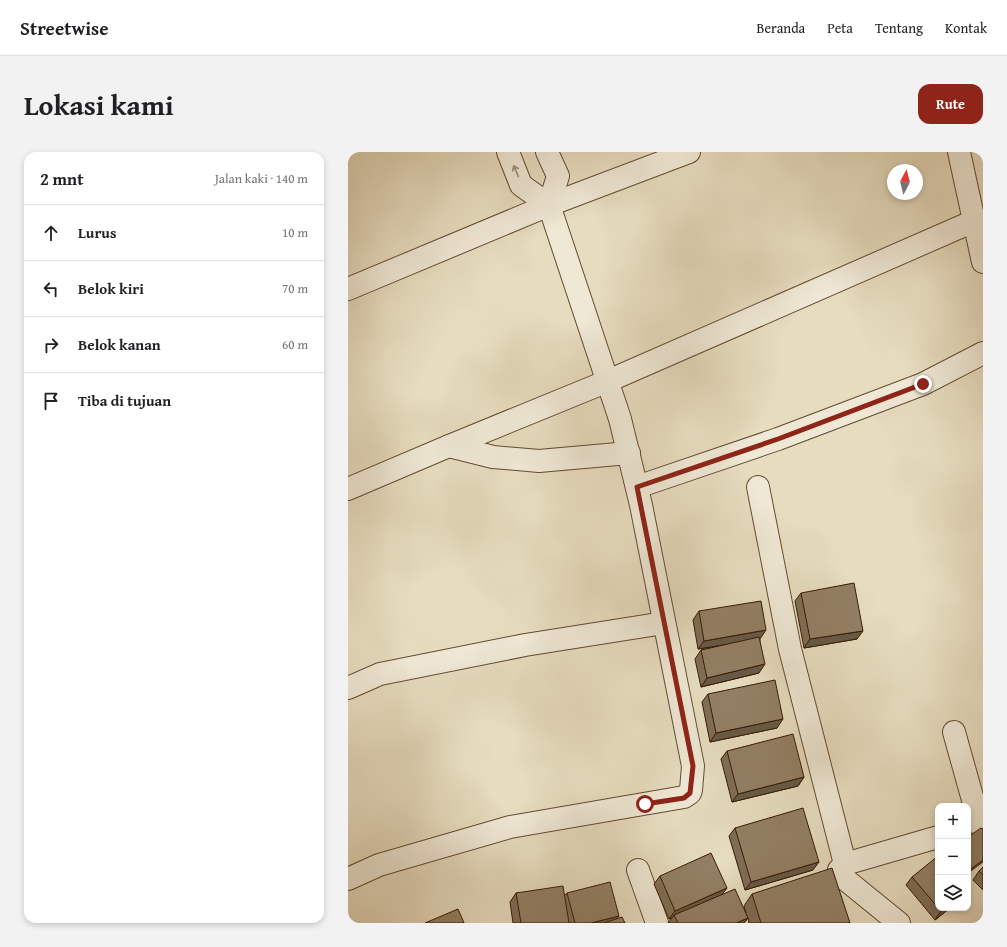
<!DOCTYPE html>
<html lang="id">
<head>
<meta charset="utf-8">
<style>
	body { margin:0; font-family:"Gentium Book Plus",serif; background:#f2f2f2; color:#202124 }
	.controls { position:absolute; right:12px; bottom:12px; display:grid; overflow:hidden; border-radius:8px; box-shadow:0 2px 6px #0003 }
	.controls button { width:36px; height:36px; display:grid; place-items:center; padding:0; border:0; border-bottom:1px solid #e0e0e0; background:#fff; color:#202124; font:20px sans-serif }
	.compass { position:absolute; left:539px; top:12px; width:36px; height:36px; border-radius:50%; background:#fff; box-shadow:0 2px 6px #0003; rotate:7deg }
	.stop { position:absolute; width:12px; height:12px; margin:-9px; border:3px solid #8f2418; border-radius:50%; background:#fff }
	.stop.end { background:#8f2418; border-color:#fff; box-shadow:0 1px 4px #0008 }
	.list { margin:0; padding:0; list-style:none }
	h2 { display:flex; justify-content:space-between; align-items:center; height:52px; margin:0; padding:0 16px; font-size:17px }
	h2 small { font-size:13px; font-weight:400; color:#757577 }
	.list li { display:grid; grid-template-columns:26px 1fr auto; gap:12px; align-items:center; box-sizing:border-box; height:56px; padding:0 16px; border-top:1px solid #e0e0e0 }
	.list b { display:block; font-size:15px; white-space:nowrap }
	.list em { font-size:13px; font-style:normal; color:#757577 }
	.icon { flex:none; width:22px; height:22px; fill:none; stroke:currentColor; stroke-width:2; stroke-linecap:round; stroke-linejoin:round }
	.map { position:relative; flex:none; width:635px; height:771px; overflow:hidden; border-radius:12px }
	header { display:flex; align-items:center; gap:24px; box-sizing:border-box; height:56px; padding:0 20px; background:#fff; border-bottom:1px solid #e0e0e0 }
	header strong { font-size:19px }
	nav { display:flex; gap:22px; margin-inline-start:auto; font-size:14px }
	.intro { display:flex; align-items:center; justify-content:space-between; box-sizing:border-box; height:96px; padding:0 24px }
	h1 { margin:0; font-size:28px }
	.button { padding:10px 18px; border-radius:12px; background:#8f2418; color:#fff; font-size:14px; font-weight:700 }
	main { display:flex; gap:24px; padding:0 24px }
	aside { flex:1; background:#fff; border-radius:12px; box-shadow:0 2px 6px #0003 }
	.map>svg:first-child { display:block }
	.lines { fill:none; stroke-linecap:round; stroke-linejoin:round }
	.street-casing { stroke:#644a31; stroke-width:24 }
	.street { stroke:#efe8d5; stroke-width:22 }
	.wall { fill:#7e6d56; stroke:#381a02 }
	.shaded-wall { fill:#665946; stroke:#381a02 }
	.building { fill:#927f64; stroke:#381a02 }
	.oneway { stroke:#9d8b76 }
	.route { stroke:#8f2418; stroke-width:5 }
</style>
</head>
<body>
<header>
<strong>Streetwise</strong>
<nav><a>Beranda</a><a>Peta</a><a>Tentang</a><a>Kontak</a></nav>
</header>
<div class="intro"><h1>Lokasi kami</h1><a class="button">Rute</a></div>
<main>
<aside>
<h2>2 mnt<small>Jalan kaki · 140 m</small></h2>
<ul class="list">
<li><svg class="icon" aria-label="ahead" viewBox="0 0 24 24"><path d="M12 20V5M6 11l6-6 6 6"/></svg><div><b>Lurus</b></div><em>10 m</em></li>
<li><svg class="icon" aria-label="left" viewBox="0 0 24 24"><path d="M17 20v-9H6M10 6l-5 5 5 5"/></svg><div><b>Belok kiri</b></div><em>70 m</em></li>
<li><svg class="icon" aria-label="right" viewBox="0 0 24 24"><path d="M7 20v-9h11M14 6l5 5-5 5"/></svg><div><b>Belok kanan</b></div><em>60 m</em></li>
<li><svg class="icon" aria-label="arrive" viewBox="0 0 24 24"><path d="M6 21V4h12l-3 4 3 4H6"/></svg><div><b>Tiba di tujuan</b></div></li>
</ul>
</aside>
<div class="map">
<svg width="635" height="771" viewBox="0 0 635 771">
	<rect width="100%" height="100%" fill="#e6dcbf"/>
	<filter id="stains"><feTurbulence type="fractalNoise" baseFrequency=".005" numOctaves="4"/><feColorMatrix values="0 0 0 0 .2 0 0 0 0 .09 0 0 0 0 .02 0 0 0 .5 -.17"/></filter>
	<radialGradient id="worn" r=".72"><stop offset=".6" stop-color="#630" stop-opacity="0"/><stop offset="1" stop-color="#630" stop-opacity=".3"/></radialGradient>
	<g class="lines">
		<defs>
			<g id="street">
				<path d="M 160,0 L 173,33 L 201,53"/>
				<path d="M 611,0 L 635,110"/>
				<path d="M 0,137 L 201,53 L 341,0"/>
				<path d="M 101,294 L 145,305 L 191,309 L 281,301"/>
				<path d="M 289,335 L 430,287 L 575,232 L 635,201"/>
				<path d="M 410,335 L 442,497 L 497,712"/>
				<path d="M 0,337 L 101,294 L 260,229 L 626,69"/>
				<path d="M 0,536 L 32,522 L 177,493 L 316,471"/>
				<path d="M 606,580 L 632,673"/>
				<path d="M 290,718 L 309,771"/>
				<path d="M 0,727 L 31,713 L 162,675 L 336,645 L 342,641 L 343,638 L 345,614 L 293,353 L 272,267 L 201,53 L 210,24 L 199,0"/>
				<path d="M 551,771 L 493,724 L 491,718 L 497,712 L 590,685"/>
			</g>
		</defs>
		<use href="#street" class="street-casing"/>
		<use href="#street" class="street"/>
	</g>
	<g class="wall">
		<path d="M 453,441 L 509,487 L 456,496 L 447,449 Z"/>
		<path d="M 351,459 L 412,487 L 411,521 L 353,535 L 347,507 L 353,498 L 372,494 L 350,497 L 345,468 Z"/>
		<path d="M 360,542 L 429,576 L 362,590 L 354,550 Z"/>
		<path d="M 379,599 L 456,625 L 450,634 L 384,650 L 373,607 Z"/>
		<path d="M 387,676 L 465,718 L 397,738 L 381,684 Z"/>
		<path d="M 635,715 L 635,738 L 625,728 L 631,719 Z"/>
		<path d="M 312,724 L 374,742 L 398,761 L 396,754 L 404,742 L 502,771 L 401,771 L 400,766 L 396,771 L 320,771 L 324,766 L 321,767 L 306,732 Z"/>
		<path d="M 564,725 L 602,756 L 587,768 L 558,733 Z"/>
		<path d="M 168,741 L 216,744 L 219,741 L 277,771 L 165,771 L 162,750 Z"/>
	</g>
	<g class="shaded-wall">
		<path d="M 418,478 L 412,487 L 350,497 L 356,489 Z"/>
		<path d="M 515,479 L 509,487 L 456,496 L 462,487 Z"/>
		<path d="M 417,512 L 411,521 L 353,535 L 359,526 Z"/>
		<path d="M 435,567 L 429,576 L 362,590 L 368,581 Z"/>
		<path d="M 456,625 L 450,634 L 384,650 L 390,642 Z"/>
		<path d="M 635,708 L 635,710 L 620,721 L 620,719 Z"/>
		<path d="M 471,710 L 465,718 L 397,738 L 403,730 Z"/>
		<path d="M 379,736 L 373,744 L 326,763 L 324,766 L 321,767 L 327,759 Z"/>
		<path d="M 597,756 L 602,756 L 587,768 L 593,759 Z"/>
		<path d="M 271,764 L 266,771 L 243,771 Z"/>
		<path d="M 400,766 L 396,771 L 388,771 Z"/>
	</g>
	<g class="building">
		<path d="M 506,431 L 515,479 L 462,487 L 453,441 Z"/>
		<path d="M 413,449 L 418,478 L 356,489 L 351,459 Z"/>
		<path d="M 411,485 L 417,512 L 359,526 L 353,498 Z"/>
		<path d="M 427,528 L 435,567 L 368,581 L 360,542 Z"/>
		<path d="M 445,582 L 456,625 L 390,642 L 379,599 Z"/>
		<path d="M 455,656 L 471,710 L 403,730 L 387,676 Z"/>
		<path d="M 633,676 L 635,677 L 635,708 L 620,719 L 620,685 Z"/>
		<path d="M 363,701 L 379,736 L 327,759 L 312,724 Z"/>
		<path d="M 590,704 L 590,756 L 597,756 L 593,759 L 564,725 Z"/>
		<path d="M 635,715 L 635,723 L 631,719 Z"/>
		<path d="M 484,716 L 502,771 L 413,771 L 404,742 Z"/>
		<path d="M 262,730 L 271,764 L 243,771 L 227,771 L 219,741 Z"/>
		<path d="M 215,734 L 221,771 L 173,771 L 168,741 Z"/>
		<path d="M 387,737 L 400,766 L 388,771 L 330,771 L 326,763 Z"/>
		<path d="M 110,757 L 116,771 L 77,771 Z"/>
		<path d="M 274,765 L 277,771 L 256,771 Z"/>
	</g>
	<defs><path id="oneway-shaft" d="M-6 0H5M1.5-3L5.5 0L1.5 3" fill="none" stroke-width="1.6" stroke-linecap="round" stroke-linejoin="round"/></defs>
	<use class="oneway" href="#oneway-shaft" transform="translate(168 19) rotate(-113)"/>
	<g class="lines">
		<path class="route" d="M 297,652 L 336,646 L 342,641 L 345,614 L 289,335 L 430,287 L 575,232"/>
	</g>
	<rect width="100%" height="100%" filter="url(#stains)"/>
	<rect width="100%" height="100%" fill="url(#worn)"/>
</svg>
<div class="controls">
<button>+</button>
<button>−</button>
<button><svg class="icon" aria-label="layers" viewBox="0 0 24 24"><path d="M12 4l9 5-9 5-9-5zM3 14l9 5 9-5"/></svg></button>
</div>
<svg class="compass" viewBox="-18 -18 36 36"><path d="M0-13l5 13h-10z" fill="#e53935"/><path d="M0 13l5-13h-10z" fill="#757577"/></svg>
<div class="stop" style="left:297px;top:652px"></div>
<div class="stop end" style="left:575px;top:232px"></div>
</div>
</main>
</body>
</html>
